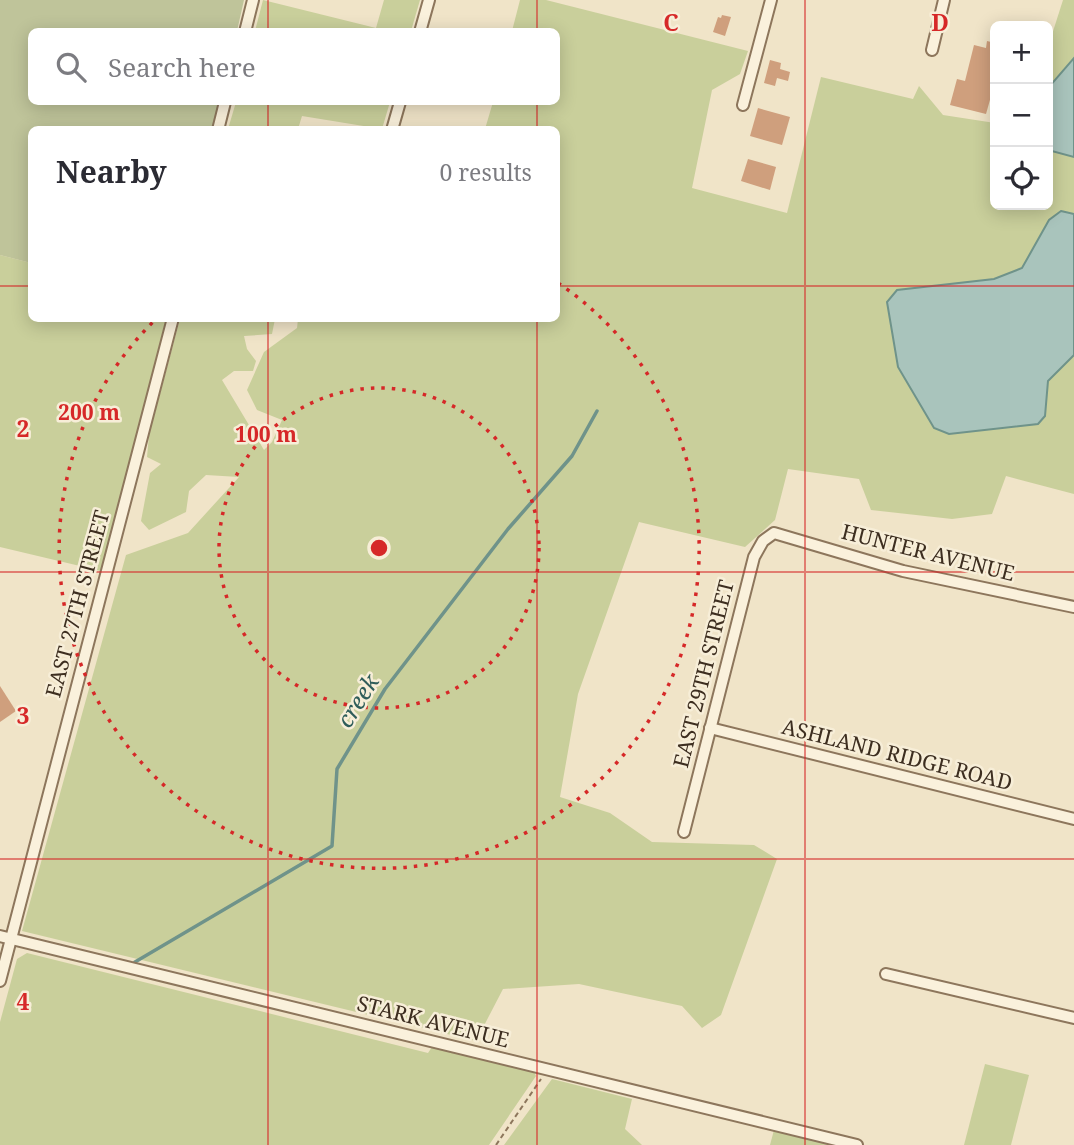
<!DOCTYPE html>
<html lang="en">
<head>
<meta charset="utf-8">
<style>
	body { margin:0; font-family:"Noto Serif",serif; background:#f7f7f7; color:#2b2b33 }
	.controls { position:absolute; right:21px; top:21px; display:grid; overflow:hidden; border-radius:10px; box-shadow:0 4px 18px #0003 }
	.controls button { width:63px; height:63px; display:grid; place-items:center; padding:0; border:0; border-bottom:2px solid #e1e1e2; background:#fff; color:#2b2b33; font:35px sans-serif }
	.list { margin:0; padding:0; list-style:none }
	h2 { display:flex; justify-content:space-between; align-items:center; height:91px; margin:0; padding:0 28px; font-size:30px }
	h2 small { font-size:23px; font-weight:400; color:#7c7c81 }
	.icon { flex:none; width:38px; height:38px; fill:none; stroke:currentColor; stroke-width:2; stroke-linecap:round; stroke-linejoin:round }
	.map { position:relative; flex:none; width:1074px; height:1145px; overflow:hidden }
	.search { position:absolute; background:#fff; box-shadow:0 4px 18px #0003; left:28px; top:28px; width:532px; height:77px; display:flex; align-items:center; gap:18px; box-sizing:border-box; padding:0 24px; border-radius:10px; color:#7c7c81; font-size:26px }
	.panel { position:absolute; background:#fff; box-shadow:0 4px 18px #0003; left:28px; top:126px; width:532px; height:196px; border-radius:10px }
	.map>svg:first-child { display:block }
	.green { fill:#c9cf9b }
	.cemetery { fill:#bfc49a }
	.water { fill:#a9c4bc; stroke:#6f938a; stroke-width:2 }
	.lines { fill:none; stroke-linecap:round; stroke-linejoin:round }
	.stream { stroke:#6f938a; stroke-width:3.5 }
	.building { fill:#cf9f7d }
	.street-casing { stroke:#8d765c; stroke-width:14 }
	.path { stroke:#8d765c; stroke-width:2; stroke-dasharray:5 3.5; stroke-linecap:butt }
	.street { stroke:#faf1dc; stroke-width:10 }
	.grid { fill:none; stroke:#d62828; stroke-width:2; stroke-opacity:0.55 }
	.ring { fill:none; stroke:#d62828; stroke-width:3.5; stroke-dasharray:3.5 7 }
	.labels { text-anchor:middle; stroke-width:5; stroke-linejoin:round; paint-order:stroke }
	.street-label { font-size:21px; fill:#3d2e20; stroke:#f7eed8 }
	.water-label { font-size:23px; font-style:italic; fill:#2f5d5a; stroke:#f7eed8 }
	.grid-label { font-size:23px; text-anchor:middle; font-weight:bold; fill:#d62828; stroke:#f7eed8; stroke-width:5; stroke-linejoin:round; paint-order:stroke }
	.centre { fill:#d62828; stroke:#f7eed8; stroke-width:3.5 }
	.ring-label { font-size:21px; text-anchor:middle; font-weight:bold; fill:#d62828; stroke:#f7eed8; stroke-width:5; stroke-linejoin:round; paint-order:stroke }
</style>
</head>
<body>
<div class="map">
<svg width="1074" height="1145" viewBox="0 0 1074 1145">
	<rect width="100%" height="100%" fill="#f0e4c8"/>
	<g class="green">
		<path d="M 263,0 L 376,28 L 384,0 L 420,0 L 411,31 L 255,31 Z"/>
		<path d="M 520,0 L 546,0 L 748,51 L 740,74 L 712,90 L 692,188 L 787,213 L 821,77 L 913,99 L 919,86 L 943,115 L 995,123 L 995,205 L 1048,205 L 1048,150 L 1074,157 L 1074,214 L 1061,211 L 1022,268 L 994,279 L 898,290 L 949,434 L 1038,424 L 1045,416 L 1048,381 L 1074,355 L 1074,494 L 1006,476 L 992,514 L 952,519 L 871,510 L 859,479 L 788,469 L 775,520 L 745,547 L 639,522 L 578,694 L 560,797 L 610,813 L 652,842 L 754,845 L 777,859 L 721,1015 L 702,1028 L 682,1006 L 579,984 L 503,989 L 476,1041 L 22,931 L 126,555 L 188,533 L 239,477 L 206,475 L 189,491 L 186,512 L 149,530 L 141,521 L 150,473 L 161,464 L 147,457 L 149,435 L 180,319 L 275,319 L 272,334 L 244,336 L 247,349 L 256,361 L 253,371 L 234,371 L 222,380 L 264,450 L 272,442 L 282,420 L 257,410 L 247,390 L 264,352 L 297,328 L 298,319 L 556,318 L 556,130 L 485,129 L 493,102 L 556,102 L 556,32 L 512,31 Z"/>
		<path d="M 1063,0 L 1074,0 L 1074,58 L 1048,88 L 1048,47 Z"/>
		<path d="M 236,102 L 390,102 L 382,129 L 302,116 L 298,129 L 228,129 Z"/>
		<path d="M 0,255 L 31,263 L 32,318 L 166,319 L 101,571 L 0,547 Z"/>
		<path d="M 27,953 L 428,1053 L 432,1047 L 534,1072 L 536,1076 L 489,1145 L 0,1145 L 0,1022 L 17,959 Z"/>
		<path d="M 985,1064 L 1029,1075 L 1011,1145 L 964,1145 Z"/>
		<path d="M 552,1079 L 632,1099 L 625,1129 L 642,1145 L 504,1145 Z"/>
		<path d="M 774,1130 L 836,1145 L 770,1145 Z"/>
	</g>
	<path class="cemetery" d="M 0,0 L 244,0 L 237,31 L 32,32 L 32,102 L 219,102 L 212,129 L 32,130 L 31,263 L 0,255 Z"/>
	<g class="water">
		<path d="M 1074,58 L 1074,157 L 1048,150 L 1048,88 Z"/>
		<path d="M 1061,211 L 1074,214 L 1074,355 L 1048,381 L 1045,416 L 1038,424 L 949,434 L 934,428 L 898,367 L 887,302 L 897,290 L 994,279 L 1022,268 L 1049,220 Z"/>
	</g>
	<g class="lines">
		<path class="stream" d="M 135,962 L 332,846 L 337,769 L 385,689 L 508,529 L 572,456 L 597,411"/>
	</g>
	<g class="building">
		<path d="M 722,15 L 731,17 L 725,36 L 713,32 L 718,17 L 721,18 Z"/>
		<path d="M 987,41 L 995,43 L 995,82 L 986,114 L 950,105 L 957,79 L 965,81 L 974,45 L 986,48 Z"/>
		<path d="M 770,60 L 781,63 L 780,69 L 790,72 L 788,81 L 777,78 L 775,86 L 764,83 Z"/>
		<path d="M 758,108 L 790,117 L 782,145 L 750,136 Z"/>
		<path d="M 748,159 L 776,167 L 770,190 L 741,181 Z"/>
		<path d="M 0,686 L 16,711 L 0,722 Z"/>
	</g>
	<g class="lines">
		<defs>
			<g id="street">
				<path d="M 245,32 L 253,0"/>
				<path d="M 420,32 L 429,0"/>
				<path d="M 932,50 L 944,0"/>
				<path d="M 743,105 L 771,0"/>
				<path d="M 218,130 L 225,102"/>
				<path d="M 392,130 L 400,102"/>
				<path d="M 710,728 L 1074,819"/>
				<path d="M 684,832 L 754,557 L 763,541 L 774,533 L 903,571 L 1074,607"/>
				<path d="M 0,936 L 857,1145"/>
				<path d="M 886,974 L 1074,1018"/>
				<path d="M 0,981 L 173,318"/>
			</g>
		</defs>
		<use href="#street" class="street-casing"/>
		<path class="path" d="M 496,1145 L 541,1079"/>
		<use href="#street" class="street"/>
	</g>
	<path class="grid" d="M 268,0 L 268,32M 537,0 L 537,32M 805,0 L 805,1145M 268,102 L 268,130M 537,102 L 537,130M 0,286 L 32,286M 556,286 L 1074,286M 268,318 L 268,1145M 537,318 L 537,1145M 0,572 L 1074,572M 0,859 L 1074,859"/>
	<g class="ring">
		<circle cx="379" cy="548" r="160"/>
		<path d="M558 283A320 320 0 1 1 155 320"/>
	</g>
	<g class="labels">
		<g class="street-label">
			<text transform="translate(928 553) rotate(14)" y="7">HUNTER AVENUE</text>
			<text transform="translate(78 604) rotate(-75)" y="7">EAST 27TH STREET</text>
			<text transform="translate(704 674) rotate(-76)" y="7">EAST 29TH STREET</text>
			<text transform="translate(897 755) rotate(14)" y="7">ASHLAND RIDGE ROAD</text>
			<text transform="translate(433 1022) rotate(14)" y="7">STARK AVENUE</text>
		</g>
		<g class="water-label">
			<text transform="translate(358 701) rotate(-58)" y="8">creek</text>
		</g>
	</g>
	<g class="grid-label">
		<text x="671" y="31">C</text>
		<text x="940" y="31">D</text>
		<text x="23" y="437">2</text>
		<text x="23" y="724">3</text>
		<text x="23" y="1010">4</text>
	</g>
	<circle cx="379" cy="548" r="10" class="centre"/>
	<g class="ring-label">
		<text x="89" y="420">200 m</text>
		<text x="266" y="442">100 m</text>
	</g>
</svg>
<div class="controls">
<button>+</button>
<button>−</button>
<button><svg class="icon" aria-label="locate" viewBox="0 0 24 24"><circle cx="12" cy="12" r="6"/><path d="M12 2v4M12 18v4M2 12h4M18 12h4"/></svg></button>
</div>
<div class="search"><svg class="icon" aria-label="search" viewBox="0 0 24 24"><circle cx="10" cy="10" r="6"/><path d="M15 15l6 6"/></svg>Search here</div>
<section class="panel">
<h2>Nearby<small>0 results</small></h2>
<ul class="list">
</ul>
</section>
</div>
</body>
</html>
